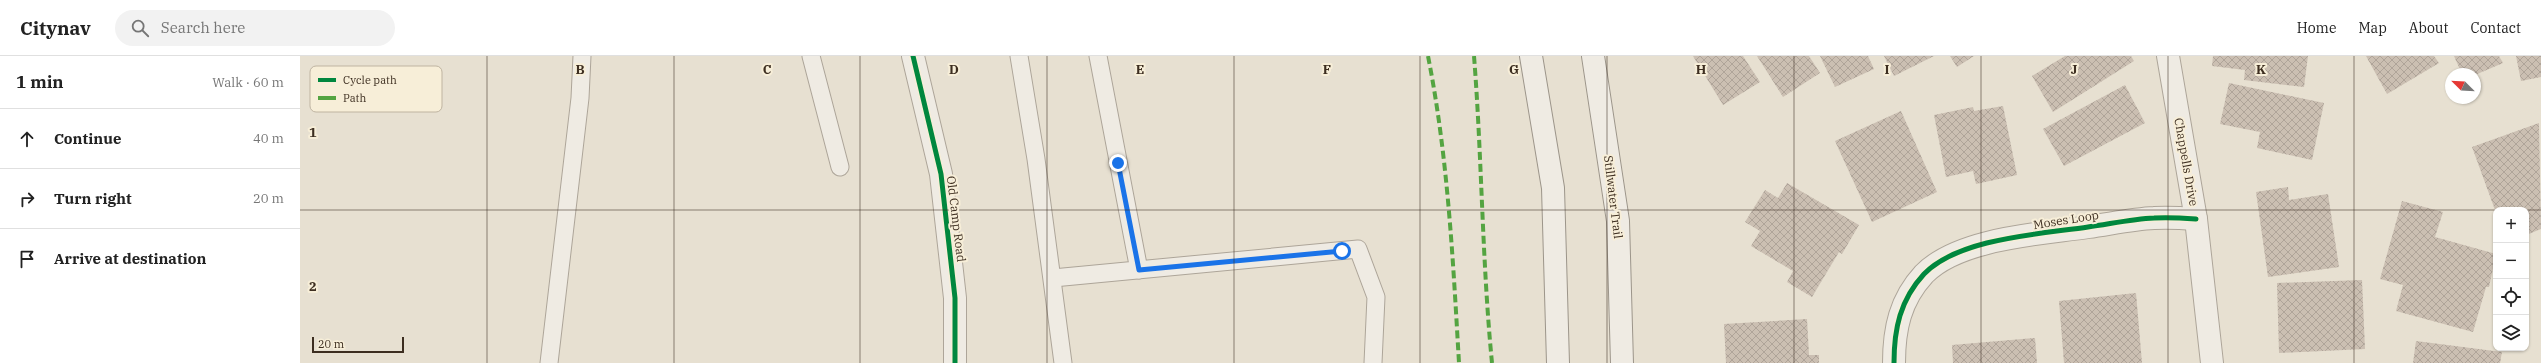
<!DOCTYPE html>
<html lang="en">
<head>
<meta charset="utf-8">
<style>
	body { margin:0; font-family:"IBM Plex Serif",serif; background:#f2f2f2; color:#222 }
	.controls { position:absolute; right:12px; bottom:12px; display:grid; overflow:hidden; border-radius:8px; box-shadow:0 1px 3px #0004 }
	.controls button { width:36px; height:36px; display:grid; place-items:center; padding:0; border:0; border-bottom:1px solid #e0e0e0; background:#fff; color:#222; font:20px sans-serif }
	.compass { position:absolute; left:2145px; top:12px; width:36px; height:36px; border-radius:50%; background:#fff; box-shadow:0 1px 3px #0004; rotate:294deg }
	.scale { position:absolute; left:12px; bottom:10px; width:92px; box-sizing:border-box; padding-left:4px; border:2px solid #3d2e20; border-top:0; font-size:11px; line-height:14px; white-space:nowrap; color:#3d2e20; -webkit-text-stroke:3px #f7eed8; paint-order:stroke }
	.stop { position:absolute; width:12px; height:12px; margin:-9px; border:3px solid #1a73e8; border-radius:50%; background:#fff }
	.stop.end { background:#1a73e8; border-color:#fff; box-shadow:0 1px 4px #0008 }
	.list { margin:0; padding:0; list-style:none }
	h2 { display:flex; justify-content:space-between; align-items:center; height:52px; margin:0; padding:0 16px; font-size:17px }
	h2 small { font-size:13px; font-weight:400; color:#767676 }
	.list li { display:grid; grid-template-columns:26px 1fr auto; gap:12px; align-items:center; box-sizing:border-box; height:60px; padding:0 16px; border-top:1px solid #e0e0e0 }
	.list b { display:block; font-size:15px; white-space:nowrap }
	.list em { font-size:13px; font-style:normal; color:#767676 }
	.icon { flex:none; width:22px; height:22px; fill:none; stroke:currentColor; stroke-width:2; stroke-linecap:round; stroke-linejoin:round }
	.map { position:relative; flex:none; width:2241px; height:307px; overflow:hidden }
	header { display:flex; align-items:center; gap:24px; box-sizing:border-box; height:56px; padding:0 20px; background:#fff; border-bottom:1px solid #e0e0e0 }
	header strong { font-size:19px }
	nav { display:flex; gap:22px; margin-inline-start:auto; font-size:14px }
	.search { width:280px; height:36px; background:#f2f2f2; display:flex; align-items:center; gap:10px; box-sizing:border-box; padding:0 14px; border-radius:22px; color:#767676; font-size:15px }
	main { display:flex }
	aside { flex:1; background:#fff }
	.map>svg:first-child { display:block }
	.building { fill:url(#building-cross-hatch) }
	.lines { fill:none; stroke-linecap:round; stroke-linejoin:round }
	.service-casing { stroke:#ada599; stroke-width:19 }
	.minor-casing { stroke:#ada599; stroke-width:24 }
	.tertiary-casing { stroke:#ada599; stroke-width:24 }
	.secondary-casing { stroke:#9c958a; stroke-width:24 }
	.service { stroke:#efebe3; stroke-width:17 }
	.minor { stroke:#efebe3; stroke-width:22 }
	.tertiary { stroke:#efebe3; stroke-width:22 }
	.secondary { stroke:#efebe3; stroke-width:22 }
	.quiet { stroke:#54a441; stroke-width:4; stroke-dasharray:8 4; stroke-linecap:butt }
	.cycleway-casing { stroke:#f7eed8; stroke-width:8 }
	.cycleway { stroke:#00873e; stroke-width:5 }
	.route { stroke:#1a73e8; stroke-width:5 }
	.grid { fill:none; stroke:#3d2e20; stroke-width:1; stroke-opacity:0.55 }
	.labels { text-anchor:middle; stroke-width:4; stroke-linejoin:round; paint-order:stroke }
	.street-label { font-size:12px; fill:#3d2e20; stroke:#f7eed8 }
	.key { fill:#f7eed8; stroke:#bfb4a1; stroke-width:1 }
	.key-label { font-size:11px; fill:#3d2e20 }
	.grid-label { font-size:13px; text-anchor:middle; font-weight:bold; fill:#3d2e20; stroke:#f7eed8; stroke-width:4; stroke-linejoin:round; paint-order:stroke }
</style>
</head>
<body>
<header>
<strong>Citynav</strong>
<div class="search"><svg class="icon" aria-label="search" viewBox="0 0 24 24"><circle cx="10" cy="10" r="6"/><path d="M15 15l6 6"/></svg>Search here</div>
<nav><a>Home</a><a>Map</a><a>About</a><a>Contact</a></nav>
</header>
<main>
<aside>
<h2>1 min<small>Walk · 60 m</small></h2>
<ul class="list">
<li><svg class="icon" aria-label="ahead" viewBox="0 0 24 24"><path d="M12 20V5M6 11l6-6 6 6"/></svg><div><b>Continue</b></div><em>40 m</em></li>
<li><svg class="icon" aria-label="right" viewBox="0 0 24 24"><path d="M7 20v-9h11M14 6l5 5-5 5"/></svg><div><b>Turn right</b></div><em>20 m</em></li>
<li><svg class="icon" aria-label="arrive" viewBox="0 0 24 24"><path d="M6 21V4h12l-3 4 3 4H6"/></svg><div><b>Arrive at destination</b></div></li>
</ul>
</aside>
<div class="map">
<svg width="2241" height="307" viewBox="0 0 2241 307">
	<defs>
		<pattern id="building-cross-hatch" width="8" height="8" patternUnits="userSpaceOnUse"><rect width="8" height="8" fill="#cbbfb2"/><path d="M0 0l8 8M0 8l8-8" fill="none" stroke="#afa499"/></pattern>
	</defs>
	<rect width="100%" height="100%" fill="#e7e0d1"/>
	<g class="building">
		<path d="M 1393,0 L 1443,0 L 1460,26 L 1423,49 Z"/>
		<path d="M 1457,0 L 1509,0 L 1520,17 L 1483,41 Z"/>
		<path d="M 1520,0 L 1568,0 L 1574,13 L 1535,31 Z"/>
		<path d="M 1584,0 L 1634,0 L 1594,20 Z"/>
		<path d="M 1650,0 L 1674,0 L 1657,11 Z"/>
		<path d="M 1765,0 L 1831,0 L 1834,5 L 1753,56 L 1732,20 Z"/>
		<path d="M 1913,0 L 2008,0 L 2004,31 L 1944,24 L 1945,14 L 1912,10 Z"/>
		<path d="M 2066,0 L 2134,0 L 2139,7 L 2087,38 Z"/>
		<path d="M 2154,0 L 2199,0 L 2203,7 L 2175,19 L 2162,18 Z"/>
		<path d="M 2216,0 L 2241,0 L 2241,21 L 2221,25 Z"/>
		<path d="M 1929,27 L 2024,47 L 2012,104 L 1957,92 L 1960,76 L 1920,68 Z"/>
		<path d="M 1825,29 L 1845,67 L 1764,110 L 1743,73 Z"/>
		<path d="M 1703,50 L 1717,119 L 1676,128 L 1673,115 L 1646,121 L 1634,59 L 1673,51 L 1674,55 Z"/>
		<path d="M 1601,55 L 1637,136 L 1572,166 L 1535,85 Z"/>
		<path d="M 2239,67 L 2241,173 L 2226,179 L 2226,154 L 2195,154 L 2172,91 Z"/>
		<path d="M 1487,127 L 1559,169 L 1542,198 L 1539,196 L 1512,241 L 1487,226 L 1493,215 L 1451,190 L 1460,175 L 1445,166 L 1465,134 L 1478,142 Z"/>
		<path d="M 1988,131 L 1989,144 L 2028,138 L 2039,211 L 1968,221 L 1956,136 Z"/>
		<path d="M 2102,145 L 2143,156 L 2135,181 L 2196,198 L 2189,231 L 2186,231 L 2173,276 L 2096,255 L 2103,229 L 2080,223 Z"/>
		<path d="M 2062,224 L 2065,293 L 1979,297 L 1977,227 Z"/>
		<path d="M 1836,237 L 1842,307 L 1764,307 L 1759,245 Z"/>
		<path d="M 1507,263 L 1509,299 L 1519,299 L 1519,307 L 1426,307 L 1424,268 Z"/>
		<path d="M 1735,282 L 1737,307 L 1653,307 L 1652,289 Z"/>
		<path d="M 2116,285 L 2202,296 L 2200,307 L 2113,307 Z"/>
	</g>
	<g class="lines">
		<defs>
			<g id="service">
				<path d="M 511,0 L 540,111"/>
				<path d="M 719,0 L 736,103 L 763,307"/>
				<path d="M 798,0 L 839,214"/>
				<path d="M 753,222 L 1058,193 L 1076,241 L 1073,307"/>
				<path d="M 249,307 L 280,42 L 282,0"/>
			</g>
			<g id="minor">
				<path d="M 1868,0 L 1896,163 L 1912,307"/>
				<path d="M 1594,307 C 1594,273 1600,244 1624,218 C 1659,182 1741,178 1788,171 C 1810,168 1832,163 1854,162 C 1868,161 1883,162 1896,163"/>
			</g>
			<path id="tertiary" d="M 613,0 L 641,118 L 655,242 L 655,307"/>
			<g id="secondary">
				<path d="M 1231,0 L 1253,132 L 1258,307"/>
				<path d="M 1293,0 L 1318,165 L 1322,307"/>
			</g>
		</defs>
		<use href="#service" class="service-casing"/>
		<use href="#minor" class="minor-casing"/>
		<use href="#tertiary" class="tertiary-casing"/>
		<use href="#secondary" class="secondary-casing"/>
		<use href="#service" class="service"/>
		<use href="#minor" class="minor"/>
		<use href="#tertiary" class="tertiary"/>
		<use href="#secondary" class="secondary"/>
		<g class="quiet">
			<path d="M 1128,0 C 1148,101 1153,205 1159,307"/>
			<path d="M 1174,0 C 1182,102 1182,205 1192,307"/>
		</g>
		<defs>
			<g id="cycleway">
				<path d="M 613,0 L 641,118 L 655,242 L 655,307"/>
				<path d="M 1594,307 C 1594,273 1600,244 1624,218 C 1659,182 1741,178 1788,171 C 1810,168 1832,163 1854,162 C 1868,161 1883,162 1896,163"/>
			</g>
		</defs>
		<use href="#cycleway" class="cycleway-casing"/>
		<use href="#cycleway" class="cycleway"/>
	</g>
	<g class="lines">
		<path class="route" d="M 818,107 L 839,214 L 1042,195"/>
	</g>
	<path class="grid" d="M 187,0 L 187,307M 374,0 L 374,307M 560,0 L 560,307M 747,0 L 747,307M 934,0 L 934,307M 1120,0 L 1120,307M 1307,0 L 1307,307M 1494,0 L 1494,307M 1681,0 L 1681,307M 1868,0 L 1868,307M 2054,0 L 2054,307M 0,154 L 2241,154"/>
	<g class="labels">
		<g class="street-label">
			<text transform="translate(1886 106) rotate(80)" y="4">Chappells Drive</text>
			<text transform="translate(1313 141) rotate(83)" y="4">Stillwater Trail</text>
			<text transform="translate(656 163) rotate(83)" y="4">Old Camp Road</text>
			<text transform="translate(1766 164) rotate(-9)" y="4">Moses Loop</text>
		</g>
	</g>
	<rect x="10" y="10" width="132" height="46" rx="6" class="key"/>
	<rect x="18" y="22" width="18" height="4" fill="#00873e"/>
	<rect x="18" y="40" width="18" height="4" fill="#54a441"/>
	<g class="key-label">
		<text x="43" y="28">Cycle path</text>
		<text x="43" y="46">Path</text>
	</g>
	<g class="grid-label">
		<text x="280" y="18">B</text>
		<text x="467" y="18">C</text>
		<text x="654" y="18">D</text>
		<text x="840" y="18">E</text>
		<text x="1027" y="18">F</text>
		<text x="1214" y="18">G</text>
		<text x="1401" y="18">H</text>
		<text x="1587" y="18">I</text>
		<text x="1774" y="18">J</text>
		<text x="1961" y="18">K</text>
		<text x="13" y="81">1</text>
		<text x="13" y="235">2</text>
	</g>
</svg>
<div class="controls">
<button>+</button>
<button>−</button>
<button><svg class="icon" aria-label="locate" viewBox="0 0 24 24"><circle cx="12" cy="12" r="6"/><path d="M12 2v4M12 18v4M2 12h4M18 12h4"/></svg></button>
<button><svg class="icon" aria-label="layers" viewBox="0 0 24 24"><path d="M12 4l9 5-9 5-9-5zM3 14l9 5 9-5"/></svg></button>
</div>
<svg class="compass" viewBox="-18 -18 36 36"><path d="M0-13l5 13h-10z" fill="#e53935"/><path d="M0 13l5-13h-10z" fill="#767676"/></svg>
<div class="scale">20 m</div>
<div class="stop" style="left:1042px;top:195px"></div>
<div class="stop end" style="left:818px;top:107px"></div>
</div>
</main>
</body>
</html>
